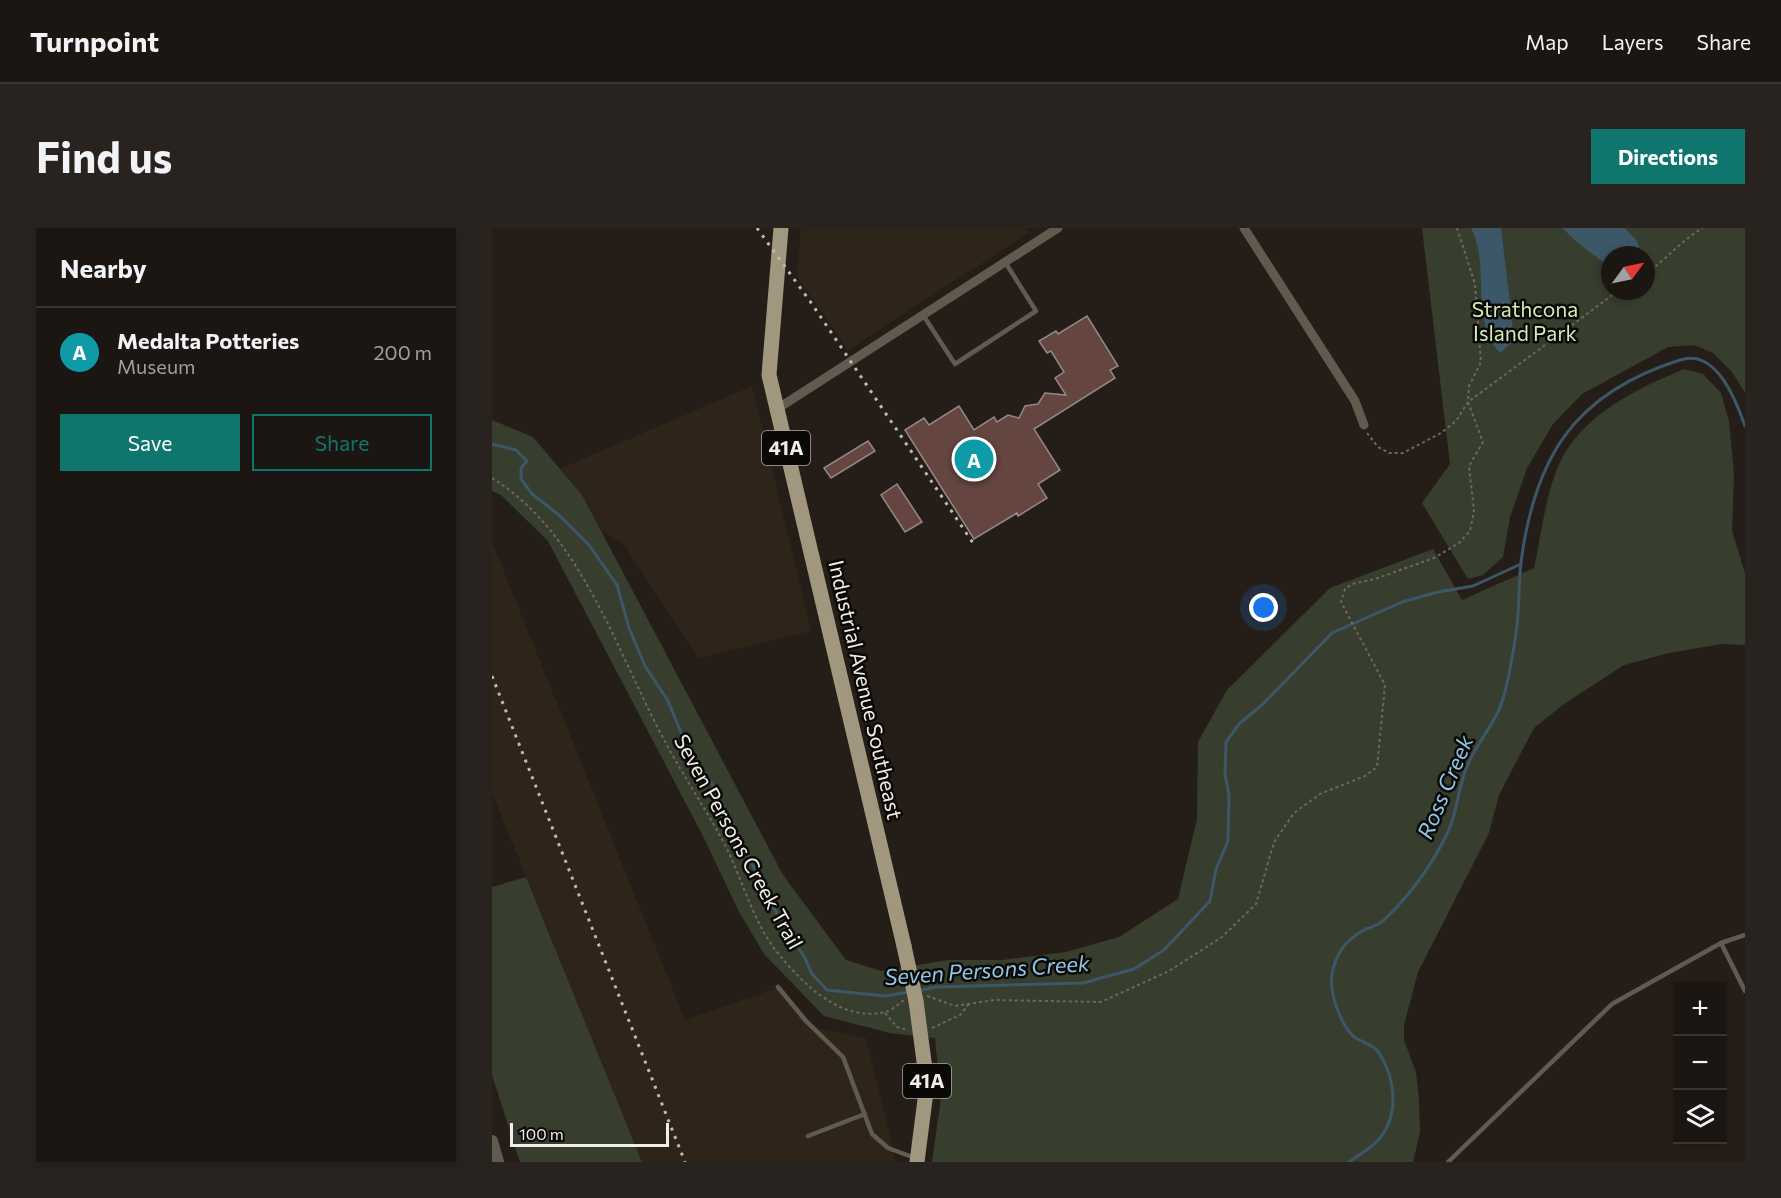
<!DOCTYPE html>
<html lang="en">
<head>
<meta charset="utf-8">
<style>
	body { margin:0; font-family:Commissioner,sans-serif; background:#292320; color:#f1f3f6 }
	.controls { position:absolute; right:18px; bottom:18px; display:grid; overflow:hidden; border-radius:0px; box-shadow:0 3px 9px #0003 }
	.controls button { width:54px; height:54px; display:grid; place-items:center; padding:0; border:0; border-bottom:2px solid #3a3532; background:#1c1612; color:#f1f3f6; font:30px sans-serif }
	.compass { position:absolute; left:1109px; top:18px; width:54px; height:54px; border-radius:50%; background:#1c1612; box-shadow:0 3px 9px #0003; rotate:57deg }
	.scale { position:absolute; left:18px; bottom:15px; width:159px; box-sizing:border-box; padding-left:6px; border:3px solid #f1ede8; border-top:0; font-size:16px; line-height:21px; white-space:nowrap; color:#f1ede8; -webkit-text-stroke:4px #0b0906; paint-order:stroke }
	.you { position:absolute; left:772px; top:380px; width:21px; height:21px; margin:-15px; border:4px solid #fff; border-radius:50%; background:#1a73e8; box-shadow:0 0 0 9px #1a73e833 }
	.badge { display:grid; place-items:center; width:39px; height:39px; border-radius:50%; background:#0f766e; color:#fff; font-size:20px; font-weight:700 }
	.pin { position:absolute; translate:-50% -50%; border:3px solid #fff; box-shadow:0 2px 6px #0006 }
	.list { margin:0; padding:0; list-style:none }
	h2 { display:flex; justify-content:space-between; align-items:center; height:78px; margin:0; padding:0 24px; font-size:26px }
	h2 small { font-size:20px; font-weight:400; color:#a09f9f }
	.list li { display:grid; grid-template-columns:39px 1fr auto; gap:18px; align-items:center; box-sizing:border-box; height:90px; padding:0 24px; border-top:2px solid #3a3532 }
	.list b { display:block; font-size:22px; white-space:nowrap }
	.list p { margin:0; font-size:20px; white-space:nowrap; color:#a09f9f }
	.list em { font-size:20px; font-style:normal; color:#a09f9f }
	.actions { display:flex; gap:12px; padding:18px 24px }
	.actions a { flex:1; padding:14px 0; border:2px solid #0f766e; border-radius:0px; text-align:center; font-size:21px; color:#0f766e }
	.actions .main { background:#0f766e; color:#fff }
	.icon { flex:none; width:33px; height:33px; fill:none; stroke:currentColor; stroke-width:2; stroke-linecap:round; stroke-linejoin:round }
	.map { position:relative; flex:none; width:1253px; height:934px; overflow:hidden; border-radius:0px }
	header { display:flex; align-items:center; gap:36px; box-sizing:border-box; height:84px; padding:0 30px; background:#1c1612; border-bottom:2px solid #3a3532 }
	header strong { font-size:28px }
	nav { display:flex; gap:33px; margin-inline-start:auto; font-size:21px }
	.intro { display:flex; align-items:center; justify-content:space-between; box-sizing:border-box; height:144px; padding:0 36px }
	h1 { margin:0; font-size:42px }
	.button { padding:15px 27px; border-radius:0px; background:#0f766e; color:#fff; font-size:21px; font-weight:700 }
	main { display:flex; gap:36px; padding:0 36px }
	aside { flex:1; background:#1c1612; border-radius:0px; box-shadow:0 3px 9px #0003 }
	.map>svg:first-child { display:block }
	.built { fill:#2f2419 }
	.green { fill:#373e2e; fill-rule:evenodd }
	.water { fill:#3b5768 }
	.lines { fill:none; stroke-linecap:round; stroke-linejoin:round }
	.stream { stroke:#3b5768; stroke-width:3 }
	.building { fill:#64453f; stroke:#948886; stroke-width:1.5 }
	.path { stroke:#6d6761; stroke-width:2; stroke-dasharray:3 3; stroke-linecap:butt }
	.service { stroke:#605b4f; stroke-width:4.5 }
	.minor { stroke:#605b4f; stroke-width:9 }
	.tertiary { stroke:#605b4f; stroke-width:12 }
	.primary { stroke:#a1977e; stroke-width:15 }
	.rail { stroke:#bebab4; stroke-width:3; stroke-dasharray:3 6; stroke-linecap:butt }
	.primary-bridge { stroke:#a1977e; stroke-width:15 }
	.labels { text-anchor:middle; stroke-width:5; stroke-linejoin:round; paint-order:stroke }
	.shield { fill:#0b0906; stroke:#aca9a4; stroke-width:1.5 }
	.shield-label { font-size:20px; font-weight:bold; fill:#f1ede8 }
	.park-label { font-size:21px; fill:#d3ebb6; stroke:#0b0906 }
	.street-label { font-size:21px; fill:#f1ede8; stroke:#0b0906 }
	.water-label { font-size:22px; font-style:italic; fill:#8fc7e8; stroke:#0b0906 }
</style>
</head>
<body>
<header>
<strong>Turnpoint</strong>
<nav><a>Map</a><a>Layers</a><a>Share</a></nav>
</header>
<div class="intro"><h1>Find us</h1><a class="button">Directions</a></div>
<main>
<aside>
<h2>Nearby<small></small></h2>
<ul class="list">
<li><span class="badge" style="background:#0f9aa8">A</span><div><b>Medalta Potteries</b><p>Museum</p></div><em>200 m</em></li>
</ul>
<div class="actions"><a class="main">Save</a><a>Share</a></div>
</aside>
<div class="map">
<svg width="1253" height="934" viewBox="0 0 1253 934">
	<rect width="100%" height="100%" fill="#251e18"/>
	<g class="built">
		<path d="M 309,0 L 532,0 L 536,5 L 356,122 L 305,48 Z"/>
		<path d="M 260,158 L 319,403 L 207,430 L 131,315 L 109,303 L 90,267 L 68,241 Z"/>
		<path d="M 0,314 L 193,792 L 286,760 L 325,800 L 374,810 L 404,934 L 150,934 L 0,564 Z"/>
	</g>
	<g class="green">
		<path d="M 930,0 L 1253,0 L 1253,165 L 1240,144 L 1221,125 L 1202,117 L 1176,119 L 1090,166 L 1061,196 L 1035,240 L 1018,289 L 1011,329 L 991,347 L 976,351 L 930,275 L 958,236 ZM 1118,27 L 1154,27 L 1154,63 L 1118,63 Z"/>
		<path d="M 1192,141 L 1211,146 L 1229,165 L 1237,193 L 1242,246 L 1240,303 L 1253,345 L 1253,417 L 1230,416 L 1177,425 L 1132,437 L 1072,476 L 1042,500 L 1007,567 L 997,605 L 926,744 L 912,797 L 912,812 L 924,844 L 927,871 L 928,904 L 921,934 L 440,934 L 449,870 L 443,810 L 398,805 L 332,788 L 272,726 L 246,682 L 212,610 L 56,313 L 9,267 L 0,263 L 0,192 L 41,209 L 90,267 L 291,647 L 354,732 L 389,743 L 456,732 L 511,732 L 574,724 L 627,709 L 686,671 L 705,591 L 706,514 L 735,462 L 838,360 L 941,321 L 970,372 L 1042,340 C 1050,305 1055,250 1076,220 C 1105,179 1148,160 1192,141 Z"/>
		<path d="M 34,649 L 150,934 L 28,934 L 0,847 L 0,659 Z"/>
	</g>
	<g class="water">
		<path d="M 979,0 L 1009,0 L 1021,101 L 1019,115 L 1008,125 C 977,93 999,38 979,0 Z"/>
		<path d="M 1070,0 L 1133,0 L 1145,13 L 1149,27 L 1118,27 L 1118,37 L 1115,37 L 1086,15 Z"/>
	</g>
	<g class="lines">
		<g class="stream">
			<path d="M 0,216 L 24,222 L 35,233 L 29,240 L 29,251 L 40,266 L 67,287 L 97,317 L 125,357 L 137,400 L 153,438 L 176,473 L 195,519 L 222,559 L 285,686 L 313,730 L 320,746 L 335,762 L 393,768 L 417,764"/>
			<path d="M 426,763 L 444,759 L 591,755 L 642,741 L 672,722 L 718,673 L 724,641 L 736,613 L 737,568 L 733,546 L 734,514 L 748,495 L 770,477 L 840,405 L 910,374 L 946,364 L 981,358 L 1029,336"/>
			<path d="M 857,934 C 866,927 880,920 887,911 C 908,887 903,849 887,825 C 882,816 867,814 860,807 C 848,794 837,764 840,746 C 844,725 854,711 874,701 C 881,699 888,696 893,691 C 918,667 941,635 956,604 C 966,583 966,557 976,536 C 984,518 997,502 1006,484 C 1015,465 1021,426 1024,405 C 1028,382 1026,358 1029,334 C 1043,228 1083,165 1188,132 C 1224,120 1244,172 1253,198"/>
		</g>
	</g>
	<g class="building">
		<path d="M 595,88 L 626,138 L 618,142 L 623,150 L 542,201 L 568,242 L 546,256 L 555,270 L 526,288 L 525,285 L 482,311 L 413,202 L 432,190 L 437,197 L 467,178 L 482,202 L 502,189 L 505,194 L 516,187 L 527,190 L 533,178 L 546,176 L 553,165 L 574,167 L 563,150 L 572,144 L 559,123 L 555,125 L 547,113 L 564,103 L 566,106 Z"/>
		<path d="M 376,213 L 383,223 L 339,250 L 332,240 Z"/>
		<path d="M 405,256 L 430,294 L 413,304 L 389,267 Z"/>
	</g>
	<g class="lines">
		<g class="path">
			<path d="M 1154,46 C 1176,30 1187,14 1211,0"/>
			<path d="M 875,205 L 886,219 L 897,225 L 911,225 L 949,205 L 964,193 L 976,174 L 977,158 L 989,134 L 983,56 L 965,0"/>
			<path d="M 0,250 C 91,306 126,429 176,519 C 195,554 217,586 235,621 C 252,656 263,700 290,730 C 314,759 351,794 393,784 C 400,783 406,776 412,772"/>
			<path d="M 435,768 L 463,778 L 502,772 L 609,774 L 677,743 L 730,709 L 764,676 L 782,614 L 802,585 L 828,566 L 873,548 L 885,539 L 893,457 L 849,374 L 853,361 L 860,356 L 883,351 L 942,330 L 967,315 L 978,303 L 982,283 L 977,238 L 991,214 L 976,174 L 1126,63"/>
			<path d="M 393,785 L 405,799 L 416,802"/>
			<path d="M 440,800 L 468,787 L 477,776"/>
		</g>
		<g class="service">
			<path d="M 431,87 L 463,136 L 544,83 L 513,34"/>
			<path d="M 1229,715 L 1253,763"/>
			<path d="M 286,759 L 314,793 L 351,829 L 380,906 L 396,920 L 423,930"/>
			<path d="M 316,908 L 373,886"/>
			<path d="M 956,934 L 1120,776 L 1229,715 L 1253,707"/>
		</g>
		<g class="minor">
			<path d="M 752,0 L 863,173 L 872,197"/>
			<path d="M 285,181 L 566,0"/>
		</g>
		<path class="tertiary" d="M 0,913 L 6,934"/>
		<g class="primary">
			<path d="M 289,0 L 277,147 L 412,718"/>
			<path d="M 424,773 L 435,856 L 425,934"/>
		</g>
		<g class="rail">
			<path d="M 265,0 L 320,76 L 483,318"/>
			<path d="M 0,448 L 193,934"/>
		</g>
		<path class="primary-bridge" d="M 412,718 L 424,773"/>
	</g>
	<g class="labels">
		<g class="shield">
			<rect x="270" y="203" width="48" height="34" rx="4.5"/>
			<rect x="411" y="836" width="48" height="34" rx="4.5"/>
		</g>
		<g class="shield-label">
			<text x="294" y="227">41A</text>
			<text x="435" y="860">41A</text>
		</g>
		<g class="park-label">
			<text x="1033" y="89">Strathcona<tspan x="1033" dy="24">Island Park</tspan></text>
		</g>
		<g class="street-label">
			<text transform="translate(373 462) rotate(77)" y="7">Industrial Avenue Southeast</text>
			<text transform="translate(246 614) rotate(61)" y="7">Seven Persons Creek Trail</text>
		</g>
		<g class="water-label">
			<text transform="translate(953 559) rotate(-67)" y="8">Ross Creek</text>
			<text transform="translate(495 742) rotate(-4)" y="8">Seven Persons Creek</text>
		</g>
	</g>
</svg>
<div class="controls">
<button>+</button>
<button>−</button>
<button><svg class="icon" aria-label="layers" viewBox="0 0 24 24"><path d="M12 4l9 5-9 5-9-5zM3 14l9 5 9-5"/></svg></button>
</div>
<svg class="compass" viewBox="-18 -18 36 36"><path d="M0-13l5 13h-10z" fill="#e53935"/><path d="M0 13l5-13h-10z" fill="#a09f9f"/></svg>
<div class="scale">100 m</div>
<div class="you"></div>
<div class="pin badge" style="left:482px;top:231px;background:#0f9aa8">A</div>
</div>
</main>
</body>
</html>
